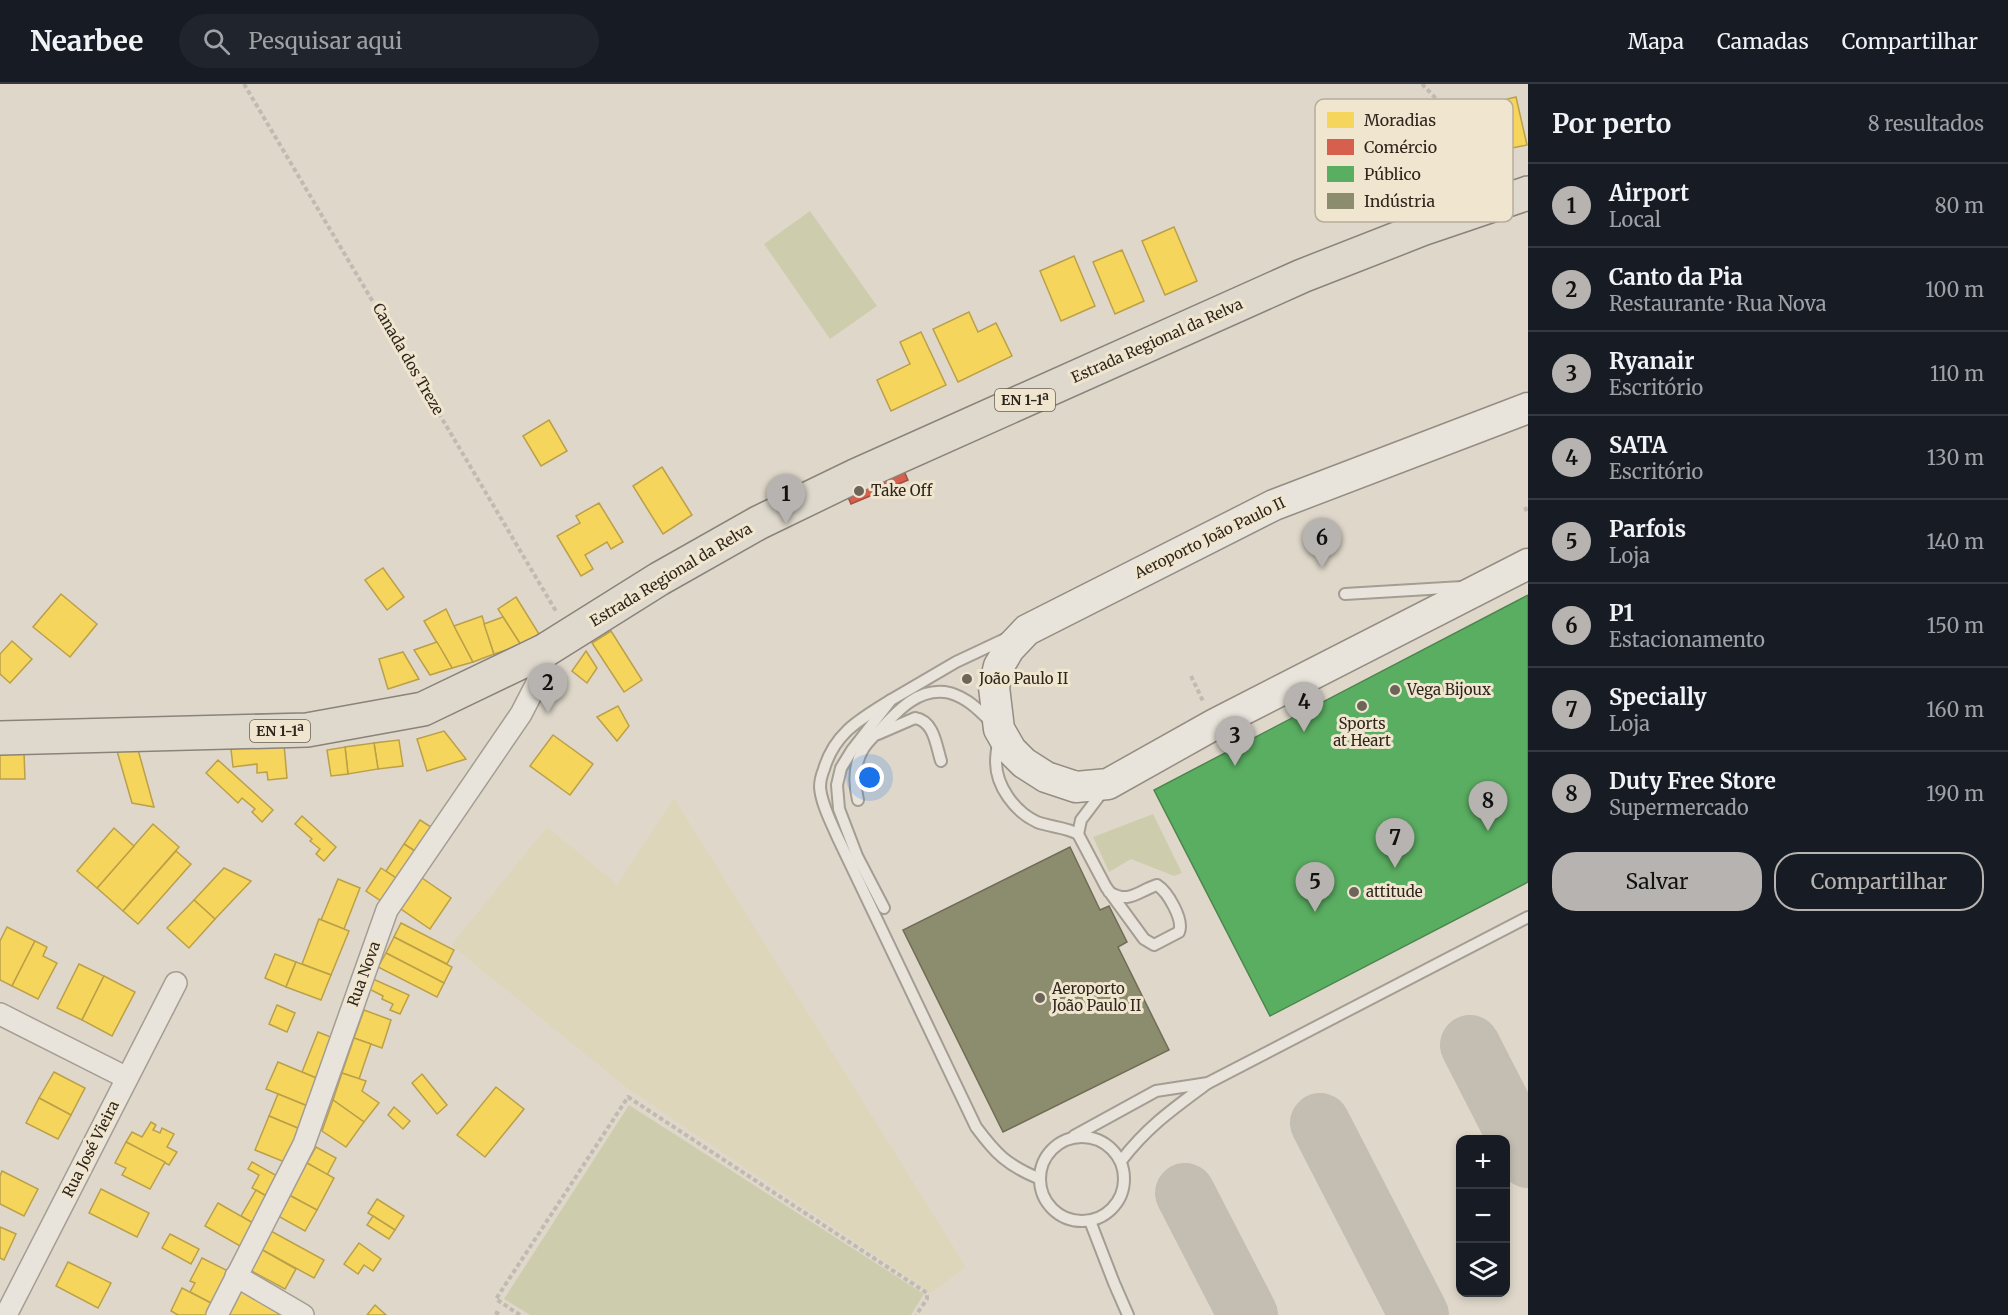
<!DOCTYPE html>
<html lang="pt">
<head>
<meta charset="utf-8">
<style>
	body { margin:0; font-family:Merriweather,serif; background:#20242c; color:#f1f3f6 }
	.controls { position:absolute; right:18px; bottom:18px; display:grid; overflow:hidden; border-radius:12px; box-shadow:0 3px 9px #0003 }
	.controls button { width:54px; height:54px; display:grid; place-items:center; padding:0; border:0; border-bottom:2px solid #363941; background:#171b24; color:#f1f3f6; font:30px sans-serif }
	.you { position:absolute; left:870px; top:694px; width:21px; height:21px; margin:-15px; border:4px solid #fff; border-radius:50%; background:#1a73e8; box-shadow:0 0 0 9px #1a73e833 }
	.badge { display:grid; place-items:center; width:39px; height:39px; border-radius:50%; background:#b6b3b0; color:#111; font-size:20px; font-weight:700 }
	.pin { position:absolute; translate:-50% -50px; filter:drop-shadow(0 2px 3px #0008) }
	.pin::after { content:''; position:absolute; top:32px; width:21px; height:18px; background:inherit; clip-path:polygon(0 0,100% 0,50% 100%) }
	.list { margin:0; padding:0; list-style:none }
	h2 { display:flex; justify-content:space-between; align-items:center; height:78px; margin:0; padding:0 24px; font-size:26px }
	h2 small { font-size:20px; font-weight:400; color:#9ea1a6 }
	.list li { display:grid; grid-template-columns:39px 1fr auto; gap:18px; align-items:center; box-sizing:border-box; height:84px; padding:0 24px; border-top:2px solid #363941 }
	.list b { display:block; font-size:22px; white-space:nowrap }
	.list p { margin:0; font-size:20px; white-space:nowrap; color:#9ea1a6 }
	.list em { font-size:20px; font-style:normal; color:#9ea1a6 }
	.actions { display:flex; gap:12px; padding:18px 24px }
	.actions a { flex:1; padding:14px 0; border:2px solid #b6b3b0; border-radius:24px; text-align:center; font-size:21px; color:#b6b3b0 }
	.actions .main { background:#b6b3b0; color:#111 }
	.icon { flex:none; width:33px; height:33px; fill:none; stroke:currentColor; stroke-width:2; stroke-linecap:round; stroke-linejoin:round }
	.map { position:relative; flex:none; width:1528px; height:1231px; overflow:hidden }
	header { display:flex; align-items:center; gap:36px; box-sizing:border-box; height:84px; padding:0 30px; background:#171b24; border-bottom:2px solid #363941 }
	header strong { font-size:28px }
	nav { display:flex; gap:33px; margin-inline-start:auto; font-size:21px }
	.search { width:420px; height:54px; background:#20242c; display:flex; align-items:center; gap:15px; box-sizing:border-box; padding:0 21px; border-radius:33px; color:#9ea1a6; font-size:22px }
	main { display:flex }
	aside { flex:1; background:#171b24 }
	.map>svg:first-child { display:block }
	.farmland { fill:#ddd6bb }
	.green { fill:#cdcdae }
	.homes { fill:#f6d55c; stroke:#bba049; stroke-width:1.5 }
	.shops { fill:#d6604d; stroke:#a44f3f; stroke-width:1.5 }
	.public { fill:#5aae61; stroke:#4d854d; stroke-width:1.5 }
	.industry { fill:#8c8c6e; stroke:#706d56; stroke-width:1.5 }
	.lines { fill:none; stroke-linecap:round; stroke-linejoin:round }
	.taxiway { stroke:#c3bdb2; stroke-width:60 }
	.lane-casing { stroke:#a49d94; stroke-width:14 }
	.street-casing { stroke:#a49d94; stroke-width:24 }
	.secondary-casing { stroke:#948d83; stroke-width:33 }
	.primary-casing { stroke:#89837a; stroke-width:36 }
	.path { stroke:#c0bab2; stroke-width:4; stroke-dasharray:4.5 3; stroke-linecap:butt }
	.lane { stroke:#e8e4db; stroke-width:10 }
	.street { stroke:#e8e4db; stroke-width:21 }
	.secondary { stroke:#e8e4db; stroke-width:30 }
	.primary { stroke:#dfd9cd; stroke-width:33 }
	.poi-dot { fill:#6d645a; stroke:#f0e6d0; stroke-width:2 }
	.labels { text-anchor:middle; stroke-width:6; stroke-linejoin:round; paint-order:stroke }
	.shield { fill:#f0e6d0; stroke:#6a6053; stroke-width:1.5 }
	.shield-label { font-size:14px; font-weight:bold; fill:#30261d }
	.street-label { font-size:15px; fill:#30261d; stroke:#f0e6d0 }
	.poi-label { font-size:15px; fill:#30261d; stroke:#f0e6d0; text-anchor:start }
	.key { fill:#f0e6d0; stroke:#b6ac9a; stroke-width:1.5 }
	.key-label { font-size:16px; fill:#30261d }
</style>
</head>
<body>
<header>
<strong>Nearbee</strong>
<div class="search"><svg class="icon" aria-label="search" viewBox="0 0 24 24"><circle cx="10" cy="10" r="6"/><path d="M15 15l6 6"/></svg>Pesquisar aqui</div>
<nav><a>Mapa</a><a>Camadas</a><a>Compartilhar</a></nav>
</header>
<main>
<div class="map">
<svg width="1528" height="1231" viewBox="0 0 1528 1231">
	<rect width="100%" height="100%" fill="#dfd8ca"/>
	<path class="farmland" d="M 674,714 L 966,1183 L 931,1209 L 627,1004 L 451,861 L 547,743 L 617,800 Z"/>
	<g class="green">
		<path d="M 810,127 L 877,222 L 830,255 L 764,160 Z"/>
		<path d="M 1153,730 L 1182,789 L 1174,792 L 1131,775 L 1109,788 L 1093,753 Z"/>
		<path d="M 629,1021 L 924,1210 L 911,1231 L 530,1231 L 504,1215 Z"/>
	</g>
	<g class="homes">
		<path d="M 1516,13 L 1527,61 L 1501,66 L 1491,19 Z"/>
		<path d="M 1174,143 L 1197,197 L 1165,211 L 1142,157 Z"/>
		<path d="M 1122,166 L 1144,217 L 1115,230 L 1093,178 Z"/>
		<path d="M 1074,172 L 1095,222 L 1061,237 L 1040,187 Z"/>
		<path d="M 969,228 L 978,248 L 996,239 L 1012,272 L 958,298 L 933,245 Z"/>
		<path d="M 921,248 L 946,301 L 891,327 L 877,296 L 910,280 L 900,258 Z"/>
		<path d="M 549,336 L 567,367 L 541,382 L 523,352 Z"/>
		<path d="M 662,383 L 692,431 L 663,450 L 633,402 Z"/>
		<path d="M 599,419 L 623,458 L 611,465 L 607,458 L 585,471 L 593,485 L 581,492 L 557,452 L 580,439 L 576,432 Z"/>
		<path d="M 383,484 L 404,513 L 387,526 L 365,496 Z"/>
		<path d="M 61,510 L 97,540 L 70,573 L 33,543 Z"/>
		<path d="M 516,513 L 539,550 L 521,561 L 498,525 Z"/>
		<path d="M 446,525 L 454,542 L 473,578 L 452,584 L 424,537 Z"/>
		<path d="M 482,532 L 494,570 L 473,578 L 454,542 Z"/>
		<path d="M 503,533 L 521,561 L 494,570 L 484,540 Z"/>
		<path d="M 611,547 L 642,596 L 624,608 L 592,559 Z"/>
		<path d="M 12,557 L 32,575 L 10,599 L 0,590 L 0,570 Z"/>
		<path d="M 437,558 L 452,584 L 430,591 L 414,566 Z"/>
		<path d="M 586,567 L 597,584 L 587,599 L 572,587 Z"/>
		<path d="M 403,568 L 419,595 L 388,605 L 379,575 Z"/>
		<path d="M 618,622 L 629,642 L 617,657 L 597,633 Z"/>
		<path d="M 444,647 L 466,675 L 427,687 L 417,655 Z"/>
		<path d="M 553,651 L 593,680 L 570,711 L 530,682 Z"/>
		<path d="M 399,656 L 403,682 L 378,685 L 374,659 Z"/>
		<path d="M 374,659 L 378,685 L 348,690 L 345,663 Z"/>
		<path d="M 284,660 L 287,694 L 268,696 L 267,688 L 257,689 L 257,680 L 233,683 L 231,665 Z"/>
		<path d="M 137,662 L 154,723 L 132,719 L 117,667 Z"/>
		<path d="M 345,663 L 348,690 L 331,692 L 327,666 Z"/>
		<path d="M 24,668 L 25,695 L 0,695 L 0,669 Z"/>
		<path d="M 218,676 L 273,726 L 262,738 L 252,728 L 255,725 L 242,714 L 238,719 L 206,689 Z"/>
		<path d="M 302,732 L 336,763 L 324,777 L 316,770 L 320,765 L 310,757 L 312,755 L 295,740 Z"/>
		<path d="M 420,736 L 434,745 L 418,769 L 404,760 Z"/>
		<path d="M 153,740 L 179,763 L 123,827 L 97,804 Z"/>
		<path d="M 114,744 L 134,762 L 97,804 L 77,787 Z"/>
		<path d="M 404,760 L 418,769 L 399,796 L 386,787 Z"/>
		<path d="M 176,767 L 191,780 L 138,840 L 123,827 Z"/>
		<path d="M 224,784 L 251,797 L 215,835 L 194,816 Z"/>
		<path d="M 381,784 L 399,796 L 384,819 L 366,807 Z"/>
		<path d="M 422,794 L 451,814 L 430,845 L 401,825 Z"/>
		<path d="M 338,795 L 360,804 L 344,845 L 321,836 Z"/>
		<path d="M 194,816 L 215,835 L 189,864 L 167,844 Z"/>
		<path d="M 319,835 L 349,847 L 331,891 L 302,880 Z"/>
		<path d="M 401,839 L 454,866 L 447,880 L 394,853 Z"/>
		<path d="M 7,843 L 35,857 L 12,902 L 0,896 L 0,857 Z"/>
		<path d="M 394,853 L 452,883 L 444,899 L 386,869 Z"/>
		<path d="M 35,857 L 47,863 L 43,872 L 57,879 L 38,915 L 12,902 Z"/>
		<path d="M 386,869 L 444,899 L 437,913 L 378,883 Z"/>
		<path d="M 275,870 L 296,878 L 286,903 L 265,894 Z"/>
		<path d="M 296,878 L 331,891 L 321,916 L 286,903 Z"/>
		<path d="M 79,880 L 104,892 L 82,936 L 57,924 Z"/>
		<path d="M 104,892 L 135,908 L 112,952 L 82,936 Z"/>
		<path d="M 373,895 L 409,911 L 400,930 L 390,926 L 393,920 L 382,915 L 383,912 L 369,905 Z"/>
		<path d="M 277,921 L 295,929 L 287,948 L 269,940 Z"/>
		<path d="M 364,926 L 391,936 L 382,964 L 354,954 Z"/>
		<path d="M 318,948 L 338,956 L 321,996 L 302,988 Z"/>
		<path d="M 354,954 L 371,960 L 359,995 L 342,989 Z"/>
		<path d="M 278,978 L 321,996 L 310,1023 L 266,1005 Z"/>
		<path d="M 54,988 L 85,1004 L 71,1031 L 39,1014 Z"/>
		<path d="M 342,989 L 366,997 L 362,1007 L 379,1019 L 364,1038 L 333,1016 Z"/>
		<path d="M 422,990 L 447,1021 L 437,1030 L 412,999 Z"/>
		<path d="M 496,1003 L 524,1025 L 485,1073 L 457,1051 Z"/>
		<path d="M 278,1010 L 310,1023 L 300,1045 L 269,1032 Z"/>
		<path d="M 39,1014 L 71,1031 L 58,1055 L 26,1039 Z"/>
		<path d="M 333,1016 L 364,1038 L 346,1063 L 322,1047 Z"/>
		<path d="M 394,1023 L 410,1037 L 403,1045 L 388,1031 Z"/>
		<path d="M 269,1032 L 300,1045 L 287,1079 L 255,1066 Z"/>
		<path d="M 151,1038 L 156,1041 L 153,1046 L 160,1049 L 162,1044 L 174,1050 L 167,1063 L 177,1068 L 169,1081 L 126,1058 L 132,1048 L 142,1053 Z"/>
		<path d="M 126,1058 L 165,1078 L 150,1105 L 122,1091 L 126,1084 L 115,1079 Z"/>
		<path d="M 316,1063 L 336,1074 L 327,1091 L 307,1079 Z"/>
		<path d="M 252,1078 L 279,1093 L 268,1113 L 252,1104 L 259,1091 L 248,1085 Z"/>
		<path d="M 307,1079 L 334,1094 L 317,1126 L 289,1111 Z"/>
		<path d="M 2,1087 L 38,1105 L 24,1132 L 0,1120 L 0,1092 Z"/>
		<path d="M 101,1105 L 149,1129 L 137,1153 L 89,1129 Z"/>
		<path d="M 256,1106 L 268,1113 L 253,1139 L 241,1132 Z"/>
		<path d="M 289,1111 L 317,1126 L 305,1147 L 278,1132 Z"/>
		<path d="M 377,1115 L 404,1132 L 395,1146 L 368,1129 Z"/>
		<path d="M 218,1119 L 253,1139 L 240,1162 L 205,1142 Z"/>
		<path d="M 373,1132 L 395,1146 L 389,1155 L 367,1141 Z"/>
		<path d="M 0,1143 L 16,1150 L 4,1176 L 0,1174 Z"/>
		<path d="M 269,1146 L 324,1176 L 314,1194 L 259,1164 Z"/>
		<path d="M 170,1150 L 199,1165 L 191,1180 L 162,1164 Z"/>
		<path d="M 359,1159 L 381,1175 L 373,1187 L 364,1181 L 358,1190 L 344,1180 Z"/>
		<path d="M 259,1164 L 296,1185 L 285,1205 L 248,1185 Z"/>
		<path d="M 202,1174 L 230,1188 L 213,1220 L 190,1208 L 195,1199 L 190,1197 Z"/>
		<path d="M 68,1178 L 111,1199 L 98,1224 L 56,1202 Z"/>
		<path d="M 182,1204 L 213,1220 L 207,1231 L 178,1231 L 171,1227 Z"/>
		<path d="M 240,1206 L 281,1227 L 280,1231 L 228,1231 Z"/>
		<path d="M 375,1221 L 386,1231 L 367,1231 Z"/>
	</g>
	<path class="shops" d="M 901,380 L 908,396 L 851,420 L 844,404 Z"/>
	<path class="public" d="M 1528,511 L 1528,798 L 1270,932 L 1154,706 Z"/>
	<path class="industry" d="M 1070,763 L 1100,826 L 1109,822 L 1127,858 L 1118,863 L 1169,966 L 1003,1048 L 903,846 Z"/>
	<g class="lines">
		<g class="taxiway">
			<path d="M 1470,961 L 1528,1074"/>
			<path d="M 1320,1039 L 1419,1231"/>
			<path d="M 1185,1109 L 1248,1231"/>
		</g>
		<defs>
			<g id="lane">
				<path d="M 1345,510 L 1462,503"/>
				<path d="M 891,616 C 861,635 835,648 824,685 C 822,690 820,697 820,703 C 821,719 831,738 837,752 L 976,1043 C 996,1070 1007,1081 1038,1094"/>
				<path d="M 878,650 L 915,634 C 934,637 936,661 941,677"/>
				<path d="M 998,659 C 997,665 996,671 996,678 C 996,702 1015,728 1037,738 C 1050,743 1066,743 1078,750 L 1106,803 L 1144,855 L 1154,861 L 1179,848 C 1184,836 1168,808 1157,801 C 1136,808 1130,820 1109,808"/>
				<path d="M 858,716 C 854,699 854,682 862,667 C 866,659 874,652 880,646 C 898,626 920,602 950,609 C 967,614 978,625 991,638"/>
				<path d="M 1078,750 L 1081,736 L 1103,707"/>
				<path d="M 884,824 L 857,772 L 839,725 L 837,701 L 841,684 L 852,666 L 891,616 L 956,578 L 1007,554"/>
				<path d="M 1208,999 L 1528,833"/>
				<path d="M 1074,1052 L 1156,1007 L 1208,999 C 1173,1025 1148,1042 1121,1077"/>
				<circle cx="1082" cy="1095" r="42"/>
				<path d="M 1090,1137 L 1114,1199 L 1128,1231"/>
			</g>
			<g id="street">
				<path d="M 0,930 L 127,994"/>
				<path d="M 236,1192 L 303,1231"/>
				<path d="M 6,1231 L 176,899"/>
				<path d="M 217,1231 L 304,1060 L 387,826 L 521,630 L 537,599 L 544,567"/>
			</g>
			<path id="secondary" d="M 1528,324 L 1274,421 L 1027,546 L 1009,565 L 999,582 L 994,603 L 999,645 L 1011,666 L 1024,679 L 1046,693 L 1076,703 L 1108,700 L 1215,640 L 1528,480"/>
			<path id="primary" d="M 0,654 L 307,646 L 423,625 L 544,567 L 659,495 L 758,439 L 855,392 L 1302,192 L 1422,145 L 1528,109"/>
		</defs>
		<use href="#lane" class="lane-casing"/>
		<use href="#street" class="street-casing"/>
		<use href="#secondary" class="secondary-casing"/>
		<use href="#primary" class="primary-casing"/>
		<g class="path">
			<path d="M 244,0 L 557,529"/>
			<path d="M 1422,0 L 1507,88"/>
			<path d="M 1525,423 L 1528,430"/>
			<path d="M 1191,592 L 1204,619"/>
			<path d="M 495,1228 L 501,1231"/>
			<path d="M 520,1231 L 496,1215 L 628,1013 L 927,1209 L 927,1215 L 916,1231"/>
		</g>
		<use href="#lane" class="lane"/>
		<use href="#street" class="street"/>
		<use href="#secondary" class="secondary"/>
		<use href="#primary" class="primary"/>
	</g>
	<g class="poi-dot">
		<circle cx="859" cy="407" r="6"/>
		<circle cx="967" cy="595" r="6"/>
		<circle cx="1395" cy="606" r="6"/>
		<circle cx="1362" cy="622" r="6"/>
		<circle cx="1354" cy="808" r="6"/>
		<circle cx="1040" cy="914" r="6"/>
	</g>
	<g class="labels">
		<g class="shield">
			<rect x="995" y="305" width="60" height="22" rx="4.5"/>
			<rect x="250" y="636" width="60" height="22" rx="4.5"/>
		</g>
		<g class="shield-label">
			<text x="1025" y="321">EN 1-1ª</text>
			<text x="280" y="652">EN 1-1ª</text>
		</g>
		<g class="street-label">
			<text transform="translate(1157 257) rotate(-24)" y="5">Estrada Regional da Relva</text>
			<text transform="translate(408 275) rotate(60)" y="5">Canada dos Treze</text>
			<text transform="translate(1210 454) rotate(-26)" y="5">Aeroporto João Paulo II</text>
			<text transform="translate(671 491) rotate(-31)" y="5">Estrada Regional da Relva</text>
			<text transform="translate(364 890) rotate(-70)" y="5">Rua Nova</text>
			<text transform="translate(91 1065) rotate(-63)" y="5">Rua José Vieira</text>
		</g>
		<g class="poi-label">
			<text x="871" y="412">Take Off</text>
			<text x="979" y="600">João Paulo II</text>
			<text x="1407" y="611">Vega Bijoux</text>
			<text x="1362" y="645" text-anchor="middle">Sports<tspan x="1362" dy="17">at Heart</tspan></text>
			<text x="1366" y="813">attitude</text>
			<text x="1052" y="910">Aeroporto<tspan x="1052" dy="17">João Paulo II</tspan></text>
		</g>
	</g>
	<rect x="1315" y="15" width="198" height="123" rx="9" class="key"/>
	<rect x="1327" y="28" width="27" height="16" fill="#f6d55c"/>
	<rect x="1327" y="55" width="27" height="16" fill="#d6604d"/>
	<rect x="1327" y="82" width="27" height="16" fill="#5aae61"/>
	<rect x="1327" y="109" width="27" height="16" fill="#8c8c6e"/>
	<g class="key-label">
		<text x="1364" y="42">Moradias</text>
		<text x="1364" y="69">Comércio</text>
		<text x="1364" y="96">Público</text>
		<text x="1364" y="123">Indústria</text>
	</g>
</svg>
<div class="controls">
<button>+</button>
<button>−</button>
<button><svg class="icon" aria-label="layers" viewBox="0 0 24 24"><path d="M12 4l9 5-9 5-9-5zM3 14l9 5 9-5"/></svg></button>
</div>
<div class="you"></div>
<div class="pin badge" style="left:786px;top:440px">1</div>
<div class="pin badge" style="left:548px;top:629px">2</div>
<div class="pin badge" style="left:1235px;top:682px">3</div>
<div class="pin badge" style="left:1304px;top:648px">4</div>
<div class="pin badge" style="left:1315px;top:828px">5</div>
<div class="pin badge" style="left:1322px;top:484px">6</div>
<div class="pin badge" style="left:1395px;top:784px">7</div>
<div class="pin badge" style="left:1488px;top:747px">8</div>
</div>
<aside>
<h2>Por perto<small>8 resultados</small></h2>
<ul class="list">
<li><span class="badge">1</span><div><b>Airport</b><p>Local</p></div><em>80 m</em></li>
<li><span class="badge">2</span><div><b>Canto da Pia</b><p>Restaurante · Rua Nova</p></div><em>100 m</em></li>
<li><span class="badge">3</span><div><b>Ryanair</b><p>Escritório</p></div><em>110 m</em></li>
<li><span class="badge">4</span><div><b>SATA</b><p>Escritório</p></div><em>130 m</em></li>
<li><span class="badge">5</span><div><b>Parfois</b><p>Loja</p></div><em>140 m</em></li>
<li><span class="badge">6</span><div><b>P1</b><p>Estacionamento</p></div><em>150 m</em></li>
<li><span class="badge">7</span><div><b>Specially</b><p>Loja</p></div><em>160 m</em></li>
<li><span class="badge">8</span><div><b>Duty Free Store</b><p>Supermercado</p></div><em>190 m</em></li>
</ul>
<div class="actions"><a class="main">Salvar</a><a>Compartilhar</a></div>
</aside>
</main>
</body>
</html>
